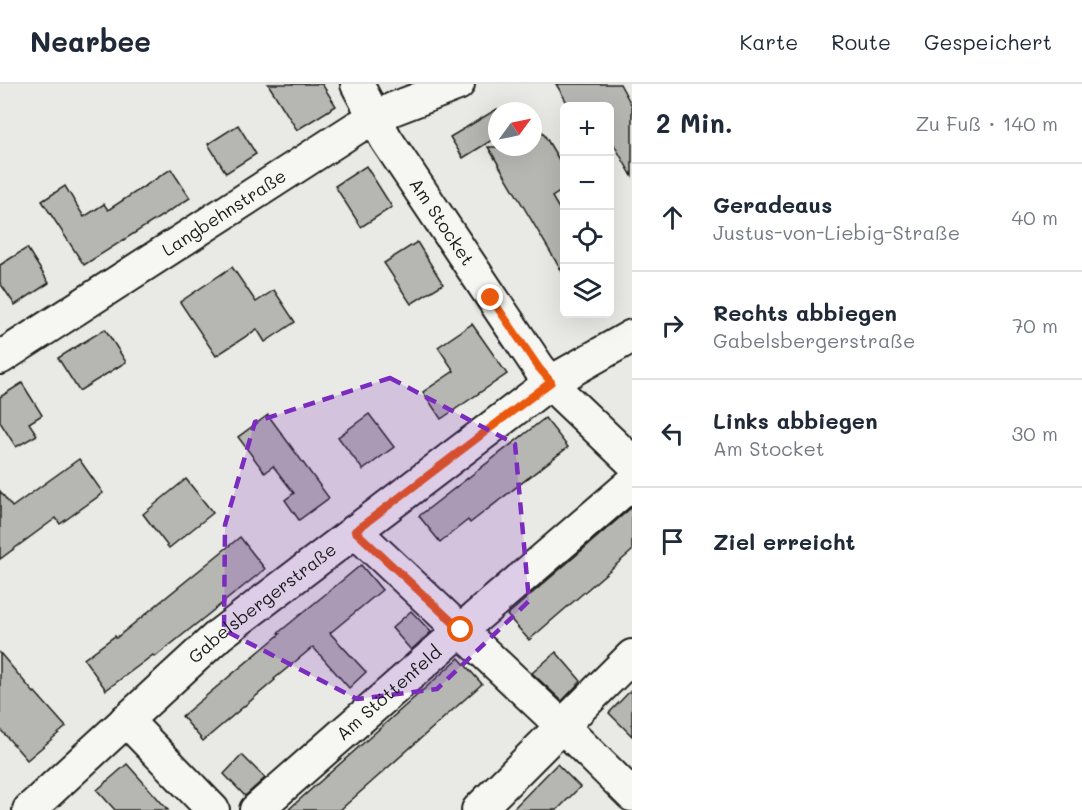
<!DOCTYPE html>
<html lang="de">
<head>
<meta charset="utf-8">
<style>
	body { margin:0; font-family:Mali,sans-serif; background:#f2f2f3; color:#1f2937 }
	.controls { position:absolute; right:18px; top:18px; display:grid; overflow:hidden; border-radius:9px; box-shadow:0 6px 24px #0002 }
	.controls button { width:54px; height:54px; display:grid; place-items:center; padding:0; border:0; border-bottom:2px solid #e0e1e3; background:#fff; color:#1f2937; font:30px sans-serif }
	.compass { position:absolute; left:488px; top:18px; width:54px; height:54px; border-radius:50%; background:#fff; box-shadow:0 6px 24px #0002; rotate:57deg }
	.stop { position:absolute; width:18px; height:18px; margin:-14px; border:4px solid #ea580c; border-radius:50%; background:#fff }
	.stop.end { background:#ea580c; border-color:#fff; box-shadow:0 2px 6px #0008 }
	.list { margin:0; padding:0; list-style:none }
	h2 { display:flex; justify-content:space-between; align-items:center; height:78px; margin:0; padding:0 24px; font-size:26px }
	h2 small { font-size:20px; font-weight:400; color:#747a83 }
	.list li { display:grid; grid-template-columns:39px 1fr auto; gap:18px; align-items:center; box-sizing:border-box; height:108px; padding:0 24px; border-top:2px solid #e0e1e3 }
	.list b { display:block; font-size:22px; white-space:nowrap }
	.list p { margin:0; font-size:20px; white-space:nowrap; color:#747a83 }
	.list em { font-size:20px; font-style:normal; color:#747a83 }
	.icon { flex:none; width:33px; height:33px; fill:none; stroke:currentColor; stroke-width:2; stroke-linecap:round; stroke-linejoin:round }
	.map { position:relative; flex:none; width:632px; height:726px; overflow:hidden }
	header { display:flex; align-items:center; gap:36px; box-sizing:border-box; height:84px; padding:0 30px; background:#fff; border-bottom:2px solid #e0e1e3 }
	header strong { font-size:28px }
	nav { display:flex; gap:33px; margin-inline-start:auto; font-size:21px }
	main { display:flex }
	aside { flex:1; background:#fff }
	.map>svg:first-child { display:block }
	.building { fill:#b6b6b3; stroke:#1c1c1c; stroke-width:1.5 }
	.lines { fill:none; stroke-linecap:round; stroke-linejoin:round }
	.minor-casing { stroke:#1c1c1c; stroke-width:36 }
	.minor { stroke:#f6f6f2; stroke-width:32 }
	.route { stroke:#ea580c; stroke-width:8 }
	.marked { fill:#7b2cbf; fill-opacity:0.2; stroke:#7b2cbf; stroke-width:4.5; stroke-dasharray:12 8; stroke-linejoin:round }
	.labels { text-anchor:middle; stroke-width:4.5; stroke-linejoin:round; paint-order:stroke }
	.street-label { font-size:18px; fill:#1c1c1c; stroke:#f6f6f2 }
</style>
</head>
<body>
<header>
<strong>Nearbee</strong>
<nav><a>Karte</a><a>Route</a><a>Gespeichert</a></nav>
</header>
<main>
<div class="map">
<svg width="632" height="726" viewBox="0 0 632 726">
	<rect width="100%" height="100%" fill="#e9e9e5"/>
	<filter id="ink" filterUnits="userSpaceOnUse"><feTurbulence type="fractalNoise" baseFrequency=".0167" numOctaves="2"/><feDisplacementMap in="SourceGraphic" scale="12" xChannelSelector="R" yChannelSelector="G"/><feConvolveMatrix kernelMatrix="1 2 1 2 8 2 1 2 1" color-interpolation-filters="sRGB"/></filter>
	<g filter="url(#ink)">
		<g class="building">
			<path d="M 268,0 L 322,0 L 336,22 L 297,46 Z"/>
			<path d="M 556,0 L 620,0 L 632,22 L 632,92 L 609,52 L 609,22 L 569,22 Z"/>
			<path d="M 497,25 L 497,53 L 463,74 L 450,53 Z"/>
			<path d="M 533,32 L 564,84 L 564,105 L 552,113 L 564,133 L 564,191 L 488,63 L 533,63 Z"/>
			<path d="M 238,41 L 256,70 L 226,89 L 208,60 Z"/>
			<path d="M 366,82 L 392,123 L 361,143 L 335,102 Z"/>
			<path d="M 171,85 L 190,114 L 84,181 L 42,117 L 65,102 L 84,133 L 104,120 L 108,126 Z"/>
			<path d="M 417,158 L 443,200 L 411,220 L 384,179 Z"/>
			<path d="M 27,164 L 49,199 L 15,221 L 0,199 L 0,181 Z"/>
			<path d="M 232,183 L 256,218 L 274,206 L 295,238 L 265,258 L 257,245 L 216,272 L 180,218 Z"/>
			<path d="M 472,240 L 507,290 L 441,335 L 423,308 L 454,287 L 438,263 Z"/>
			<path d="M 105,245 L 126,278 L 79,307 L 58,274 Z"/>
			<path d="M 22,299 L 42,331 L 29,339 L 37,351 L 16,363 L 0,338 L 0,313 Z"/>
			<path d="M 369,330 L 394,363 L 363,386 L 338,353 Z"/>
			<path d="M 268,331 L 329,414 L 299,436 L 285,416 L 294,409 L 273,382 L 265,389 L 238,353 Z"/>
			<path d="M 545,334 L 568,363 L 470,439 L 468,436 L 440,458 L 419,432 Z"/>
			<path d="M 79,375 L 103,409 L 60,440 L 56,434 L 0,475 L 0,407 L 12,423 Z"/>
			<path d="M 186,395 L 213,429 L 169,464 L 143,430 Z"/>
			<path d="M 632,423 L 632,467 L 529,556 L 507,531 Z"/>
			<path d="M 240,453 L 265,485 L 155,573 L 153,571 L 106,606 L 84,575 L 115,552 L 116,554 Z"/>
			<path d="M 361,481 L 382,506 L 330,549 L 366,588 L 349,604 L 313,563 L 274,595 L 275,596 L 203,657 L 182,632 L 280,550 L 278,549 Z"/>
			<path d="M 411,527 L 431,548 L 411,566 L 392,544 Z"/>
			<path d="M 556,568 L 581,597 L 562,617 L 532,589 Z"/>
			<path d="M 0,569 L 34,609 L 35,608 L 66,643 L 27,676 L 0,645 Z"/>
			<path d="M 459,574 L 482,600 L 375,695 L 340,726 L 288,726 Z"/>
			<path d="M 632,605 L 632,652 L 609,629 Z"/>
			<path d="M 242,671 L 265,694 L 245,712 L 224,690 Z"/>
			<path d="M 127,680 L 168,726 L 115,726 L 97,706 Z"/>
			<path d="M 557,680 L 580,703 L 557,726 L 512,726 Z"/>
		</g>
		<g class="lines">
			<defs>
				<g id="minor">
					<path id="s1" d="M 357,0 L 386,55 L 539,284 L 563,312 L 632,378"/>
					<path id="s2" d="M 0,274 L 356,44 L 393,25 L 458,0"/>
					<path d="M 355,447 L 562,642 L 632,711"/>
					<path d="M 126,636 L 213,726"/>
					<path id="s3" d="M 29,726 L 219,551 L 551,298 L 632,252"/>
					<path id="s4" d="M 256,726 L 461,546 L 632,399"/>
					<path d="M 478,726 L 632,572"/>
				</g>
			</defs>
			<use href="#minor" class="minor-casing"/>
			<use href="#minor" class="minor"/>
		</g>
	</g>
	<g class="lines" filter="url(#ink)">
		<path class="route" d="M 461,546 L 355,447 L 551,298 L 539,284 L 491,214"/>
	</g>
	<path class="marked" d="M 390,294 L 515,360 L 529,517 L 437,605 L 357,615 L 224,546 L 225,441 L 255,338 Z"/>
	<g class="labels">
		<g class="street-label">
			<text dy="6" stroke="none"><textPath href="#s2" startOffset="267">Langbehnstraße</textPath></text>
			<text dy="6" stroke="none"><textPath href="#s1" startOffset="162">Am Stocket</textPath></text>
			<text dy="6" stroke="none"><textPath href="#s3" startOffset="312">Gabelsbergerstraße</textPath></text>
			<text dy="6" stroke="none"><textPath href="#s4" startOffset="177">Am Stöttenfeld</textPath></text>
		</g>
	</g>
</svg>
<div class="controls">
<button>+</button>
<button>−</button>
<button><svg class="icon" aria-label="locate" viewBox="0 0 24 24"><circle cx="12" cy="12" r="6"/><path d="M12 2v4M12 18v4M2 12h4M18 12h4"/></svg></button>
<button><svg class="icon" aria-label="layers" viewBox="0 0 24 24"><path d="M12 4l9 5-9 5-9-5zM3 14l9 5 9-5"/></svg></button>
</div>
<svg class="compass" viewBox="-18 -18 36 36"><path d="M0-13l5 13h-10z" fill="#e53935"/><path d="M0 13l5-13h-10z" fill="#747a83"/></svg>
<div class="stop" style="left:461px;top:546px"></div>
<div class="stop end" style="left:491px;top:214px"></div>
</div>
<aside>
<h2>2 Min.<small>Zu Fuß · 140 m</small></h2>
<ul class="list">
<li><svg class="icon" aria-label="ahead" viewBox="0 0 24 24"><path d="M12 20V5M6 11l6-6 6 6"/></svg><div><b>Geradeaus</b><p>Justus-von-Liebig-Straße</p></div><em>40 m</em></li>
<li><svg class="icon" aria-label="right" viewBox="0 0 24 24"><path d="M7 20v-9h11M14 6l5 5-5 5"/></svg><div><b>Rechts abbiegen</b><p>Gabelsbergerstraße</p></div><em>70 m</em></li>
<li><svg class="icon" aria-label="left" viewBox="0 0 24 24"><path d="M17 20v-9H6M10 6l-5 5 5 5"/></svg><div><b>Links abbiegen</b><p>Am Stocket</p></div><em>30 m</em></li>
<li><svg class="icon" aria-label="arrive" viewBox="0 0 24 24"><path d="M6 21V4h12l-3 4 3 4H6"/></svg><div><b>Ziel erreicht</b></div></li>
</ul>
</aside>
</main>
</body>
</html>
